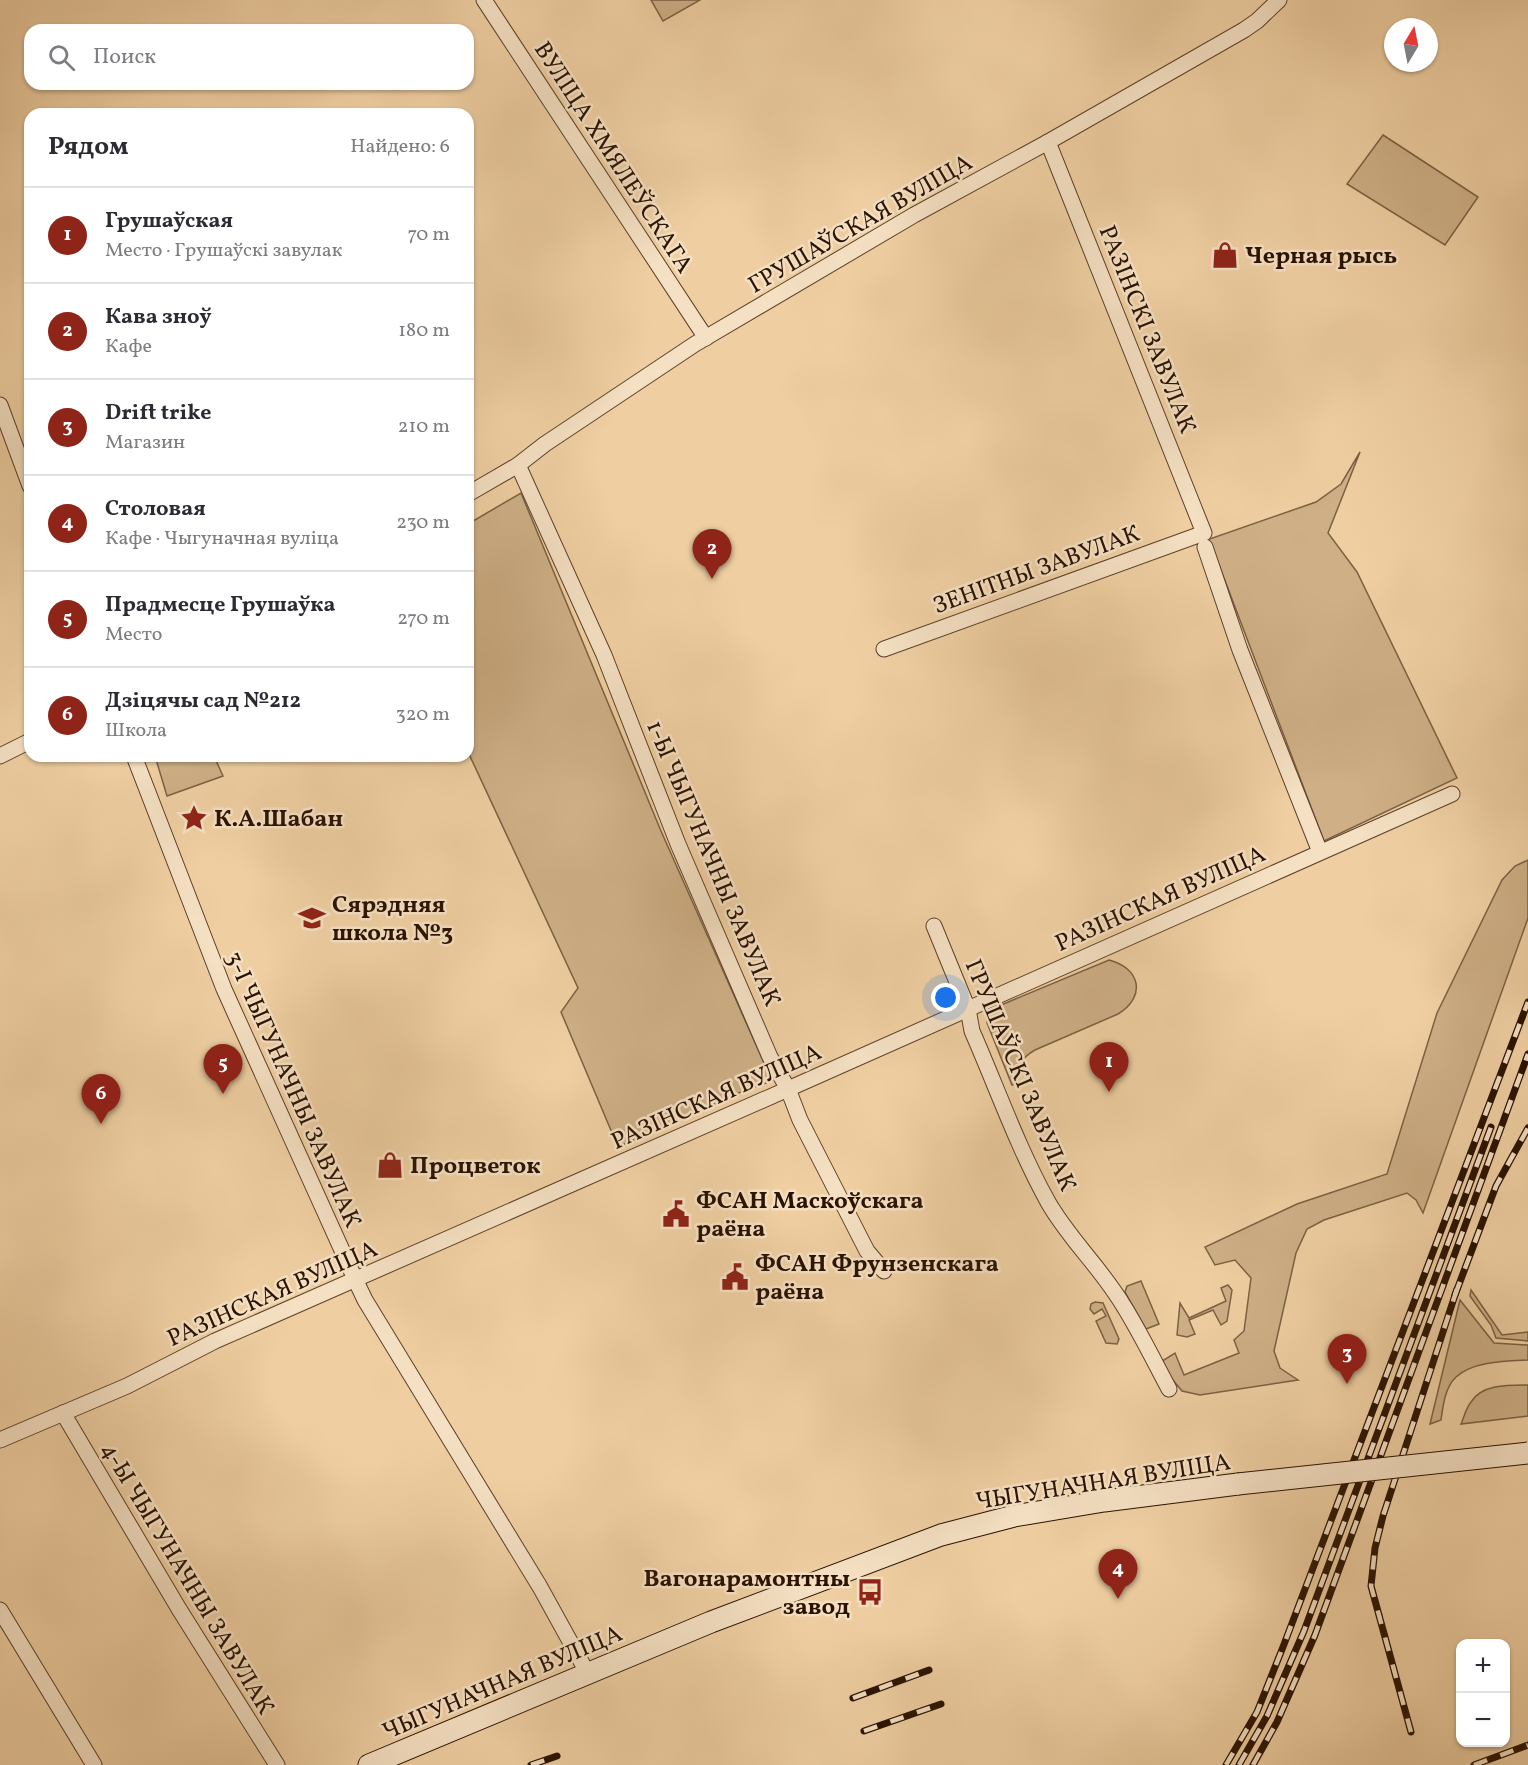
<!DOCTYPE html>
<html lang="ru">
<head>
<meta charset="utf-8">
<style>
	body { margin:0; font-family:Vollkorn,serif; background:#f2f2f3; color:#2b2b33 }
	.controls { position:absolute; right:18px; bottom:18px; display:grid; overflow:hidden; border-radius:12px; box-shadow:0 2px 4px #0004 }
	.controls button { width:54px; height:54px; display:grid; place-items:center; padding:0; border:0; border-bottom:2px solid #e1e1e2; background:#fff; color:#2b2b33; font:30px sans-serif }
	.compass { position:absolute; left:1384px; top:18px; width:54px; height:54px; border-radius:50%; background:#fff; box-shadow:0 2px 4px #0004; rotate:10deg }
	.you { position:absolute; left:946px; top:998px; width:21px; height:21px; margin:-15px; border:4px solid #fff; border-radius:50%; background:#1a73e8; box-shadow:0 0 0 9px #1a73e833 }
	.badge { display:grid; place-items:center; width:39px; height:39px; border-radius:50%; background:#8f2418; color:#fff; font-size:20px; font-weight:700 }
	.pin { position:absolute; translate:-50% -50px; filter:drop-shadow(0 2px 3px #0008) }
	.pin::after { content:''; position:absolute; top:32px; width:21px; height:18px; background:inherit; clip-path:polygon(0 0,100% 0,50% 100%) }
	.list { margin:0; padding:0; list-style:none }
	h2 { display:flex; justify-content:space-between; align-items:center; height:78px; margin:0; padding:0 24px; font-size:26px }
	h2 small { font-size:20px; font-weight:400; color:#7c7c81 }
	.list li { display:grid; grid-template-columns:39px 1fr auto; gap:18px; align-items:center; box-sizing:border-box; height:96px; padding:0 24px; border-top:2px solid #e1e1e2 }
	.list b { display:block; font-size:22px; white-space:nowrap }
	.list p { margin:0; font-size:20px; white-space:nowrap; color:#7c7c81 }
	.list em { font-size:20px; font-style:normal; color:#7c7c81 }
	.icon { flex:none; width:33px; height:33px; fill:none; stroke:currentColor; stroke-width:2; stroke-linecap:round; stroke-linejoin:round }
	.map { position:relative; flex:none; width:1528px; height:1765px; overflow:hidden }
	.search { position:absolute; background:#fff; box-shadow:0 2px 4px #0004; left:24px; top:24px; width:450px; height:66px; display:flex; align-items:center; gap:15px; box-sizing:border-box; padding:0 21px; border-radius:18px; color:#7c7c81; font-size:22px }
	.panel { position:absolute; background:#fff; box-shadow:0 2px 4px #0004; left:24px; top:108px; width:450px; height:654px; border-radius:18px }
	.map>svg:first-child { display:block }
	.green { fill:#ceaf86; stroke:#7c6043; stroke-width:1.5 }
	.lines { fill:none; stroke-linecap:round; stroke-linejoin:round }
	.minor-casing { stroke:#5b4128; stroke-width:17 }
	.secondary-casing { stroke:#2a1200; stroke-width:23 }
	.minor { stroke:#f5e0c3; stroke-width:15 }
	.secondary { stroke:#f5e0c3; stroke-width:21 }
	.rail-casing { stroke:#2a1200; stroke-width:7 }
	.rail { stroke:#f5e0c3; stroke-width:4.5; stroke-dasharray:14; stroke-linecap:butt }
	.secondary-bridge-casing { stroke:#2a1200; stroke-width:23; stroke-linecap:butt }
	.secondary-bridge { stroke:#f5e0c3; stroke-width:21 }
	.labels { text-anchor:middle; stroke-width:5; stroke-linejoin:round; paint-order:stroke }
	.street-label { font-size:24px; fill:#2a1200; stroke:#f5e0c3 }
	.poi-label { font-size:24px; font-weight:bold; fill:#2a1200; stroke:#f5e0c3; text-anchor:start }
</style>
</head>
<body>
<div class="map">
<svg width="1528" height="1765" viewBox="0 0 1528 1765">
	<rect width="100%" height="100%" fill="#efcfa2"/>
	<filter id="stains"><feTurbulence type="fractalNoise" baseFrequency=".00333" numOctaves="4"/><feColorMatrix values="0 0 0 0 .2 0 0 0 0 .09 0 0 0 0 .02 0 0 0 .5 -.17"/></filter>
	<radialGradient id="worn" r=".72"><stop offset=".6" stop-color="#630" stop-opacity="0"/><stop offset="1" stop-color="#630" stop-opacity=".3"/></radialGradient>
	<g class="green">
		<path d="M 651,0 L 700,0 L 663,21 Z"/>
		<path d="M 1383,135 L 1478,197 L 1445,245 L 1347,184 Z"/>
		<path d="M 1360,452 L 1328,533 L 1357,572 L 1457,778 L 1324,841 L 1211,544 L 1201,542 L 1316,502 L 1341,484 Z"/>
		<path d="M 521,493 L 661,831 L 772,1081 L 743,1091 L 618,1147 L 561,1012 L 578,988 L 468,752 L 468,524 Z"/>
		<path d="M 155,756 L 214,756 L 223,776 L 167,796 Z"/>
		<path d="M 1528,860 L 1528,918 L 1423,1213 L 1416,1200 L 1407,1193 L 1324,1220 L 1307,1229 L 1296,1253 L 1274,1351 L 1280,1368 L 1298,1380 L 1200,1395 L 1182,1391 L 1159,1363 L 1175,1353 L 1184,1375 L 1239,1353 L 1234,1340 L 1244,1331 L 1251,1278 L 1235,1260 L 1215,1265 L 1205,1247 L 1297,1204 L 1387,1174 L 1437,1013 L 1502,880 L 1515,866 Z"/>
		<path d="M 1109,960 C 1140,968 1147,996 1118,1014 L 1035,1050 C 1021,1058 1016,1067 1015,1084 L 1012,1085 L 987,1023 L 989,1010 Z"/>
		<path d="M 1141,1281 L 1159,1324 L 1146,1329 L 1125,1292 L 1127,1286 Z"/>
		<path d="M 1228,1285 L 1232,1290 L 1227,1321 L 1221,1325 L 1213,1310 L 1189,1320 L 1195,1334 L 1187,1337 L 1177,1335 L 1180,1303 L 1189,1318 L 1226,1301 L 1221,1288 Z"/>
		<path d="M 1471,1290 L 1502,1335 L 1528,1332 L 1528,1341 L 1496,1338 L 1491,1325 L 1470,1296 Z"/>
		<path d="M 1460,1300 L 1494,1343 L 1528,1345 L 1528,1360 C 1506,1361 1473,1361 1456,1377 C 1445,1387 1443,1406 1441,1420 L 1430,1424 Z"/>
		<path d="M 1095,1302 L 1103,1303 L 1119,1339 L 1117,1344 L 1106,1343 L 1096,1321 L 1106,1316 L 1102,1309 L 1094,1314 L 1090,1309 L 1091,1304 Z"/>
		<path d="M 1528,1385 L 1528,1416 L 1461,1424 C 1464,1417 1466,1408 1471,1402 C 1482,1384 1509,1385 1528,1385 Z"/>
	</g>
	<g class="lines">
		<defs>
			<g id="minor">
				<path d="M 484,0 L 706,338"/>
				<path d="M 0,405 L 30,486"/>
				<path d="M 518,465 L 604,655 L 678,844 L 770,1057 L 788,1089 L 800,1120 L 867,1251 L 884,1271"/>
				<path d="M 468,494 L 518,465 L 545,444 L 695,344 L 914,215 L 1048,142 L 1244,30 L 1257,21 L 1279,0"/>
				<path d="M 1205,547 L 1240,650 L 1320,852"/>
				<path d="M 884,649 L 1204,533 L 1048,142"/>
				<path d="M 0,756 L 30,741"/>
				<path d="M 134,756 L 224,989 L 355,1279 L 365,1300 L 540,1587 L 588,1674"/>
				<path d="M 934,926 L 968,1009 L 972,1031 C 997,1088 1018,1148 1048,1202 C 1069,1239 1101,1268 1123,1305 C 1140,1332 1154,1361 1169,1389"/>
				<path d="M 63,1413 L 179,1609 L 277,1765"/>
				<path d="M 0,1440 L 127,1386 L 215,1341 L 788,1089 L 1452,794"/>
				<path d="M 0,1610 L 94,1765"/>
			</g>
			<path id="secondary" d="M 369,1765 L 711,1622 L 941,1535 L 1014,1516 L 1104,1501 L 1238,1484"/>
		</defs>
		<use href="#minor" class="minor-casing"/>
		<use href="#secondary" class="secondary-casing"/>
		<use href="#minor" class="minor"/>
		<use href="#secondary" class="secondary"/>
		<defs>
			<g id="rail">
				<path d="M 1455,1295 L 1496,1186 L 1528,1128"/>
				<path d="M 853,1698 L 929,1670"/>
				<path d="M 864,1731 L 941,1704"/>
				<path d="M 1411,1732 L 1371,1586 L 1375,1548 L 1383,1516 L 1457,1289"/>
				<path d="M 531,1765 L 557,1756"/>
				<path d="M 1226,1765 L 1257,1712 L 1283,1647 L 1528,1002"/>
				<path d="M 1239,1765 L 1267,1716 L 1304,1631 L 1491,1127"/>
				<path d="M 1253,1765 L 1277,1722 L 1315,1635 L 1528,1054"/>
				<path d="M 1474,1765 L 1528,1745"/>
			</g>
		</defs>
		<use href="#rail" class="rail-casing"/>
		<use href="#rail" class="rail"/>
		<defs>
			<path id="secondary-bridge" d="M 1238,1484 L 1528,1453"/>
		</defs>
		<use href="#secondary-bridge" class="secondary-bridge-casing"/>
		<use href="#secondary-bridge" class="secondary-bridge"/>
	</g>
	<defs>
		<symbol id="shop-bare" viewBox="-9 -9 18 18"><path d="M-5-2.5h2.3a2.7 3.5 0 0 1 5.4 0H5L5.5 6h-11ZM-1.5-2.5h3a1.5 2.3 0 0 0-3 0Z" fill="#8f2418" stroke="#f5e0c3" stroke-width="2.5" paint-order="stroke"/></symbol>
		<symbol id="sight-bare" viewBox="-9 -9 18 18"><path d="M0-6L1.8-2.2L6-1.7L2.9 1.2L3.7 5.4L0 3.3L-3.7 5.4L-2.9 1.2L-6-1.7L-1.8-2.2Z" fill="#8f2418" stroke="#f5e0c3" stroke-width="2.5" paint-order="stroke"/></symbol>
		<symbol id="school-bare" viewBox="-9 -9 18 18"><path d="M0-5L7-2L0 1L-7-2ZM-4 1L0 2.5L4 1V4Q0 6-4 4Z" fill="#8f2418" stroke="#f5e0c3" stroke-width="2.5" paint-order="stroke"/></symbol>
		<symbol id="civic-bare" viewBox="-9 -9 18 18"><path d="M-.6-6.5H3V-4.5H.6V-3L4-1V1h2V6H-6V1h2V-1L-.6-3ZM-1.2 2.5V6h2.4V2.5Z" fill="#8f2418" stroke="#f5e0c3" stroke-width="2.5" paint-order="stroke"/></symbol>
		<symbol id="bus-bare" viewBox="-9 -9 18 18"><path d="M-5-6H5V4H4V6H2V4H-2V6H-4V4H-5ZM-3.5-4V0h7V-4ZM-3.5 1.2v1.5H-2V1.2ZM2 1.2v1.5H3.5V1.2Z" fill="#8f2418" stroke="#f5e0c3" stroke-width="2.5" paint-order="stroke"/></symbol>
	</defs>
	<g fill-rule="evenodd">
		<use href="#shop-bare" x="1206" y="236" width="38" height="38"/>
		<use href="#sight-bare" x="175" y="799" width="38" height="38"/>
		<use href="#school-bare" x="293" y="899" width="38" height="38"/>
		<use href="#shop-bare" x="371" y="1146" width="38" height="38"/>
		<use href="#civic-bare" x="657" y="1195" width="38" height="38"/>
		<use href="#civic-bare" x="716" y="1258" width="38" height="38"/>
		<use href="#bus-bare" x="851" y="1573" width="38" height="38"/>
	</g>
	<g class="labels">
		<g class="street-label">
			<text transform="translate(614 157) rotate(57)" y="8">ВУЛІЦА ХМЯЛЕЎСКАГА</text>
			<text transform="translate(860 223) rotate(-30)" y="8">ГРУШАЎСКАЯ ВУЛІЦА</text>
			<text transform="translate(1148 329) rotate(68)" y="8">РАЗІНСКІ ЗАВУЛАК</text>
			<text transform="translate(1036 569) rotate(-20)" y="8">ЗЕНІТНЫ ЗАВУЛАК</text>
			<text transform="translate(714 863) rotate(67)" y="8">1-Ы ЧЫГУНАЧНЫ ЗАВУЛАК</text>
			<text transform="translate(1160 898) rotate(-24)" y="8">РАЗІНСКАЯ ВУЛІЦА</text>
			<text transform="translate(1021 1075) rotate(67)" y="8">ГРУШАЎСКІ ЗАВУЛАК</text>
			<text transform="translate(294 1089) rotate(66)" y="8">3-І ЧЫГУНАЧНЫ ЗАВУЛАК</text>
			<text transform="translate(716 1096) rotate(-24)" y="8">РАЗІНСКАЯ ВУЛІЦА</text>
			<text transform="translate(272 1293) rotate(-24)" y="8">РАЗІНСКАЯ ВУЛІЦА</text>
			<text transform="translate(1103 1481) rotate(-9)" y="8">ЧЫГУНАЧНАЯ ВУЛІЦА</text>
			<text transform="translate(188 1578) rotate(59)" y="8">4-Ы ЧЫГУНАЧНЫ ЗАВУЛАК</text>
			<text transform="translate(502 1682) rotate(-23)" y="8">ЧЫГУНАЧНАЯ ВУЛІЦА</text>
		</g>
		<g class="poi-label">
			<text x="1245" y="263">Черная рысь</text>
			<text x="214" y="826">К.А.Шабан</text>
			<text x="332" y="912">Сярэдняя<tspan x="332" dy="28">школа №3</tspan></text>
			<text x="410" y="1173">Процветок</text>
			<text x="696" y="1208">ФСАН Маскоўскага<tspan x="696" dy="28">раёна</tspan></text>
			<text x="755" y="1271">ФСАН Фрунзенскага<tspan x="755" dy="28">раёна</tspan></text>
			<text x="850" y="1586" text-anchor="end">Вагонарамонтны<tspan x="850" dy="28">завод</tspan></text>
		</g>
	</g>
	<rect width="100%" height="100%" filter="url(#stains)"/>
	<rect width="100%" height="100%" fill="url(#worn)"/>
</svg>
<div class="controls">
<button>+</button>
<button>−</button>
</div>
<svg class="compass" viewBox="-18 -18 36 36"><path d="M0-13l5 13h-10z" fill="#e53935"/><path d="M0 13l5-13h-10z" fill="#7c7c81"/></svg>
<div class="you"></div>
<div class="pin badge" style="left:1109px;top:1092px">1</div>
<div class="pin badge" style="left:712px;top:579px">2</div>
<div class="pin badge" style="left:1347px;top:1384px">3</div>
<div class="pin badge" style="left:1118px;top:1599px">4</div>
<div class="pin badge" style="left:223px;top:1094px">5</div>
<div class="pin badge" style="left:101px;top:1124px">6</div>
<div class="search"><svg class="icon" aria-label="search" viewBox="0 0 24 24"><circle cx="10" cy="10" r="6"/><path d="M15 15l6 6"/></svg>Поиск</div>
<section class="panel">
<h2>Рядом<small>Найдено: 6</small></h2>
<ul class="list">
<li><span class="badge">1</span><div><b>Грушаўская</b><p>Место · Грушаўскі завулак</p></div><em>70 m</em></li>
<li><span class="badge">2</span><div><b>Кава зноў</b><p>Кафе</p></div><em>180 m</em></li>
<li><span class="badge">3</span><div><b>Drift trike</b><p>Магазин</p></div><em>210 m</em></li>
<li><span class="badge">4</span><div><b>Столовая</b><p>Кафе · Чыгуначная вуліца</p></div><em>230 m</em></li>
<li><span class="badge">5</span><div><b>Прадмесце Грушаўка</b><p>Место</p></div><em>270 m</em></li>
<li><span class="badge">6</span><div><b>Дзіцячы сад №212</b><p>Школа</p></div><em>320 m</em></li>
</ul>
</section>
</div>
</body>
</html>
